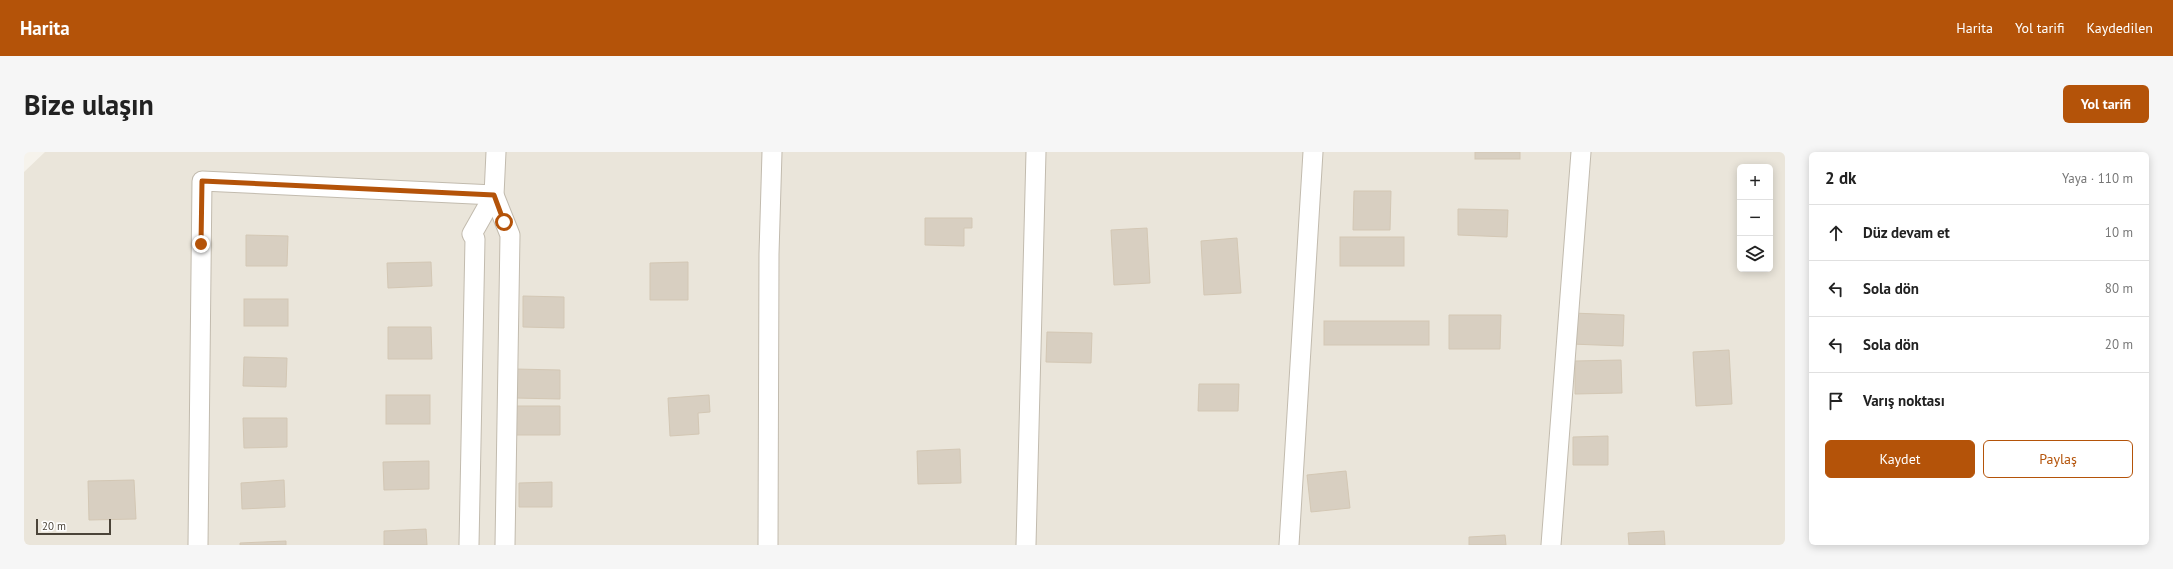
<!DOCTYPE html>
<html lang="tr">
<head>
<meta charset="utf-8">
<style>
	body { margin:0; font-family:"PT Sans",sans-serif; background:#f6f6f6; color:#222 }
	.controls { position:absolute; right:12px; top:12px; display:grid; overflow:hidden; border-radius:6px; box-shadow:0 2px 10px #0003 }
	.controls button { width:36px; height:36px; display:grid; place-items:center; padding:0; border:0; border-bottom:1px solid #e0e0e0; background:#fff; color:#222; font:20px sans-serif }
	.scale { position:absolute; left:12px; bottom:10px; width:75px; box-sizing:border-box; padding-left:4px; border:2px solid #4b4439; border-top:0; font-size:11px; line-height:14px; white-space:nowrap; color:#4b4439; -webkit-text-stroke:3px #fff; paint-order:stroke }
	.stop { position:absolute; width:12px; height:12px; margin:-9px; border:3px solid #b45309; border-radius:50%; background:#fff }
	.stop.end { background:#b45309; border-color:#fff; box-shadow:0 1px 4px #0008 }
	.list { margin:0; padding:0; list-style:none }
	h2 { display:flex; justify-content:space-between; align-items:center; height:52px; margin:0; padding:0 16px; font-size:17px }
	h2 small { font-size:13px; font-weight:400; color:#767676 }
	.list li { display:grid; grid-template-columns:26px 1fr auto; gap:12px; align-items:center; box-sizing:border-box; height:56px; padding:0 16px; border-top:1px solid #e0e0e0 }
	.list b { display:block; font-size:15px; white-space:nowrap }
	.list em { font-size:13px; font-style:normal; color:#767676 }
	.actions { display:flex; gap:8px; padding:12px 16px }
	.actions a { flex:1; padding:9px 0; border:1px solid #b45309; border-radius:6px; text-align:center; font-size:14px; color:#b45309 }
	.actions .main { background:#b45309; color:#fff }
	.icon { flex:none; width:22px; height:22px; fill:none; stroke:currentColor; stroke-width:2; stroke-linecap:round; stroke-linejoin:round }
	.map { position:relative; flex:none; width:1761px; height:393px; overflow:hidden; border-radius:6px }
	header { display:flex; align-items:center; gap:24px; box-sizing:border-box; height:56px; padding:0 20px; background:#b45309; color:#fff }
	header strong { font-size:19px }
	nav { display:flex; gap:22px; margin-inline-start:auto; font-size:14px }
	.intro { display:flex; align-items:center; justify-content:space-between; box-sizing:border-box; height:96px; padding:0 24px }
	h1 { margin:0; font-size:28px }
	.button { padding:10px 18px; border-radius:6px; background:#b45309; color:#fff; font-size:14px; font-weight:700 }
	main { display:flex; gap:24px; padding:0 24px }
	aside { flex:1; background:#fff; border-radius:6px; box-shadow:0 2px 10px #0003 }
	.map>svg:first-child { display:block }
	.residential { fill:#eae5da; fill-rule:evenodd }
	.building { fill:#d8cfc1; stroke:#d3c7b4 }
	.lines { fill:none; stroke-linecap:round; stroke-linejoin:round }
	.minor-casing { stroke:#c2bbae; stroke-width:21 }
	.minor { stroke:#fff; stroke-width:19 }
	.route { stroke:#b45309; stroke-width:5 }
</style>
</head>
<body>
<header>
<strong>Harita</strong>
<nav><a>Harita</a><a>Yol tarifi</a><a>Kaydedilen</a></nav>
</header>
<div class="intro"><h1>Bize ulaşın</h1><a class="button">Yol tarifi</a></div>
<main>
<div class="map">
<svg width="1761" height="393" viewBox="0 0 1761 393">
	<rect width="100%" height="100%" fill="#f6f3ec"/>
	<path class="residential" d="M 21,0 L 1761,0 L 1761,393 L 0,393 L 0,20 ZM 1716,15 L 1746,15 L 1746,117 L 1716,117 Z"/>
	<g class="building">
		<rect x="1451" y="0" width="45" height="7"/>
		<path d="M 1330,39 L 1367,39 L 1366,78 L 1329,78 Z"/>
		<path d="M 1434,57 L 1484,58 L 1483,85 L 1434,83 Z"/>
		<path d="M 901,66 L 948,66 L 948,76 L 940,76 L 940,94 L 901,93 Z"/>
		<path d="M 1123,76 L 1126,131 L 1090,133 L 1087,78 Z"/>
		<path d="M 222,83 L 264,84 L 263,114 L 222,114 Z"/>
		<rect x="1316" y="85" width="64" height="29"/>
		<path d="M 1213,86 L 1217,141 L 1180,143 L 1177,89 Z"/>
		<path d="M 407,110 L 408,134 L 364,136 L 363,111 Z"/>
		<path d="M 664,110 L 664,148 L 626,148 L 626,111 Z"/>
		<path d="M 499,144 L 540,145 L 540,176 L 499,175 Z"/>
		<rect x="220" y="147" width="44" height="27"/>
		<path d="M 1548,161 L 1600,163 L 1599,194 L 1547,192 Z"/>
		<path d="M 1425,163 L 1477,163 L 1476,197 L 1425,197 Z"/>
		<rect x="1300" y="169" width="105" height="24"/>
		<path d="M 364,175 L 407,175 L 408,207 L 364,207 Z"/>
		<path d="M 1023,180 L 1068,181 L 1067,211 L 1022,210 Z"/>
		<path d="M 1705,198 L 1708,252 L 1672,254 L 1669,200 Z"/>
		<path d="M 220,205 L 263,206 L 262,235 L 219,234 Z"/>
		<path d="M 1597,208 L 1598,241 L 1551,242 L 1551,209 Z"/>
		<path d="M 491,217 L 536,218 L 536,247 L 491,246 Z"/>
		<path d="M 1175,232 L 1215,232 L 1214,259 L 1174,259 Z"/>
		<rect x="362" y="243" width="44" height="29"/>
		<path d="M 685,243 L 686,260 L 674,261 L 675,282 L 646,284 L 644,246 Z"/>
		<path d="M 491,254 L 536,254 L 536,283 L 490,283 Z"/>
		<path d="M 219,266 L 263,266 L 263,295 L 220,296 Z"/>
		<path d="M 1584,284 L 1584,313 L 1549,313 L 1549,285 Z"/>
		<path d="M 936,297 L 937,331 L 894,332 L 893,299 Z"/>
		<path d="M 405,309 L 405,337 L 360,338 L 359,310 Z"/>
		<path d="M 1322,319 L 1326,356 L 1287,360 L 1283,323 Z"/>
		<path d="M 110,328 L 112,367 L 65,368 L 64,329 Z"/>
		<path d="M 260,328 L 261,355 L 218,357 L 217,331 Z"/>
		<path d="M 528,330 L 528,355 L 495,355 L 495,331 Z"/>
		<path d="M 402,377 L 403,393 L 360,393 L 360,379 Z"/>
		<path d="M 1640,379 L 1641,393 L 1605,393 L 1604,381 Z"/>
		<path d="M 1481,383 L 1482,393 L 1445,393 L 1445,385 Z"/>
		<path d="M 262,389 L 262,393 L 216,393 L 216,391 Z"/>
	</g>
	<g class="lines">
		<defs>
			<g id="minor">
				<path d="M 472,0 L 470,43 L 486,83 L 481,393"/>
				<path d="M 174,393 L 178,29 L 470,43"/>
				<path d="M 445,393 L 451,87 L 448,82 L 470,43"/>
				<path d="M 744,393 L 745,102 L 748,0"/>
				<path d="M 1002,393 L 1012,0"/>
				<path d="M 1265,393 L 1289,0"/>
				<path d="M 1527,393 L 1557,0"/>
			</g>
		</defs>
		<use href="#minor" class="minor-casing"/>
		<use href="#minor" class="minor"/>
	</g>
	<g class="lines">
		<path class="route" d="M 177,92 L 178,29 L 470,43 L 480,70"/>
	</g>
</svg>
<div class="controls">
<button>+</button>
<button>−</button>
<button><svg class="icon" aria-label="layers" viewBox="0 0 24 24"><path d="M12 4l9 5-9 5-9-5zM3 14l9 5 9-5"/></svg></button>
</div>
<div class="scale">20 m</div>
<div class="stop" style="left:480px;top:70px"></div>
<div class="stop end" style="left:177px;top:92px"></div>
</div>
<aside>
<h2>2 dk<small>Yaya · 110 m</small></h2>
<ul class="list">
<li><svg class="icon" aria-label="ahead" viewBox="0 0 24 24"><path d="M12 20V5M6 11l6-6 6 6"/></svg><div><b>Düz devam et</b></div><em>10 m</em></li>
<li><svg class="icon" aria-label="left" viewBox="0 0 24 24"><path d="M17 20v-9H6M10 6l-5 5 5 5"/></svg><div><b>Sola dön</b></div><em>80 m</em></li>
<li><svg class="icon" aria-label="left" viewBox="0 0 24 24"><path d="M17 20v-9H6M10 6l-5 5 5 5"/></svg><div><b>Sola dön</b></div><em>20 m</em></li>
<li><svg class="icon" aria-label="arrive" viewBox="0 0 24 24"><path d="M6 21V4h12l-3 4 3 4H6"/></svg><div><b>Varış noktası</b></div></li>
</ul>
<div class="actions"><a class="main">Kaydet</a><a>Paylaş</a></div>
</aside>
</main>
</body>
</html>
